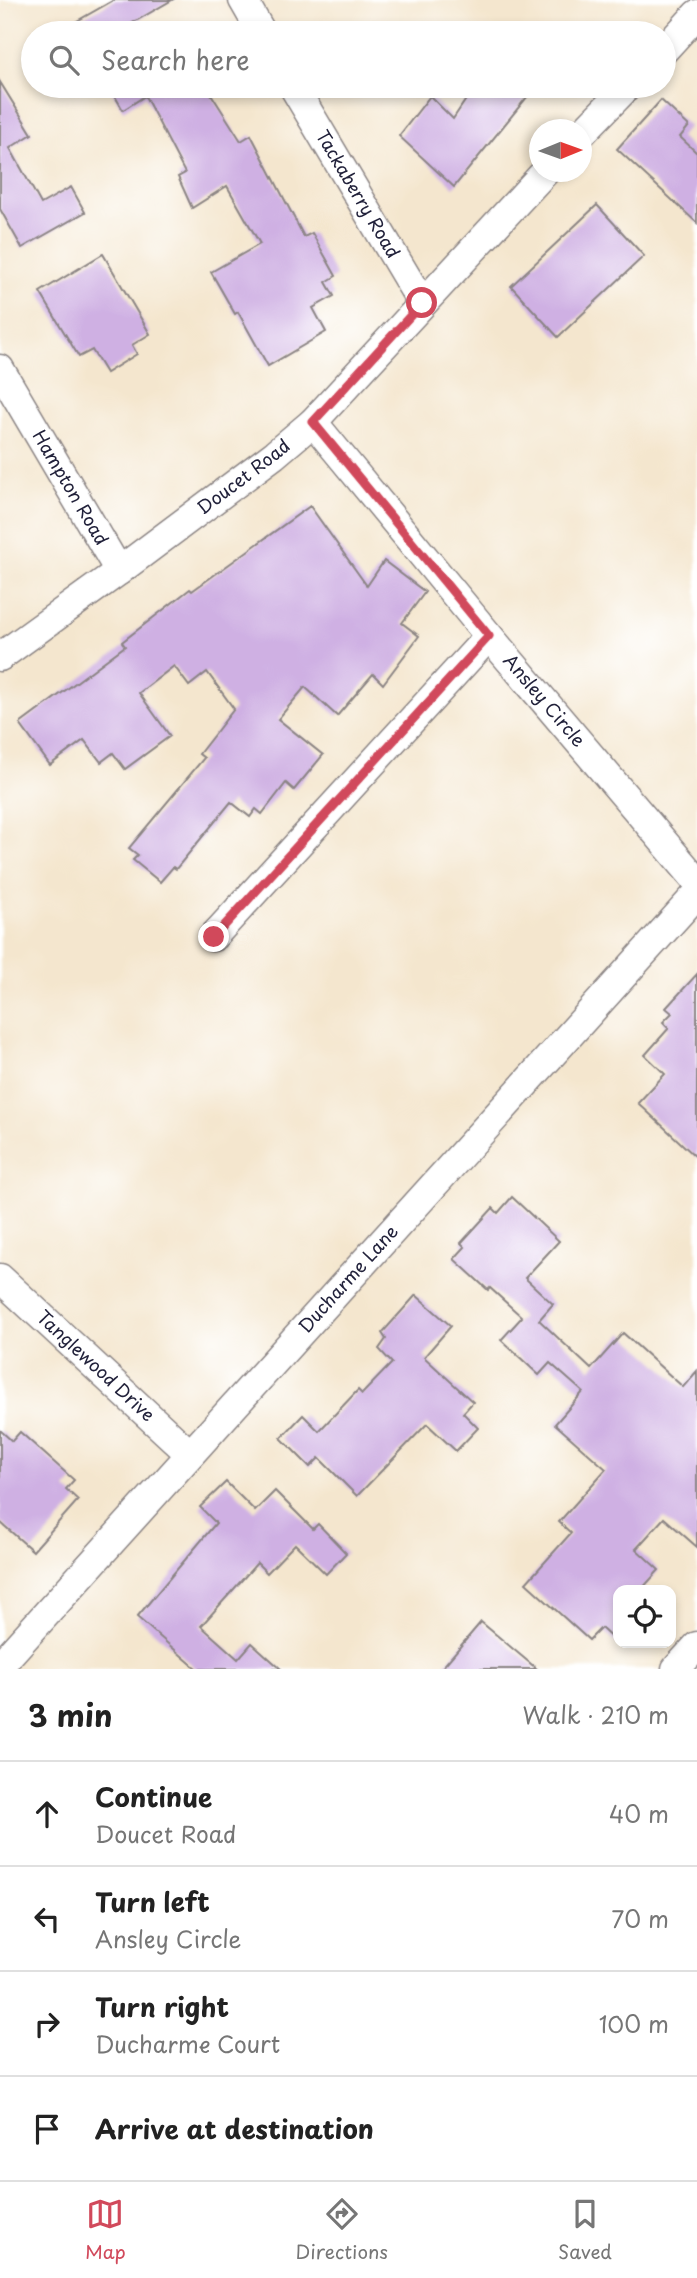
<!DOCTYPE html>
<html lang="en">
<head>
<meta charset="utf-8">
<style>
	body { margin:0; font-family:"Playpen Sans",sans-serif; background:#f6f6f6; color:#222 }
	.controls { position:absolute; right:21px; bottom:21px; display:grid; overflow:hidden; border-radius:14px; box-shadow:0 4px 10px #0003 }
	.controls button { width:63px; height:63px; display:grid; place-items:center; padding:0; border:0; border-bottom:2px solid #e0e0e0; background:#fff; color:#222; font:35px sans-serif }
	.compass { position:absolute; left:529px; top:119px; width:63px; height:63px; border-radius:50%; background:#fff; box-shadow:0 4px 10px #0003; rotate:89deg }
	.stop { position:absolute; width:21px; height:21px; margin:-16px; border:5px solid #d1495b; border-radius:50%; background:#fff }
	.stop.end { background:#d1495b; border-color:#fff; box-shadow:0 2px 7px #0008 }
	.list { margin:0; padding:0; list-style:none }
	h2 { display:flex; justify-content:space-between; align-items:center; height:91px; margin:0; padding:0 28px; font-size:30px }
	h2 small { font-size:23px; font-weight:400; color:#767676 }
	.list li { display:grid; grid-template-columns:46px 1fr auto; gap:21px; align-items:center; box-sizing:border-box; height:105px; padding:0 28px; border-top:2px solid #e0e0e0 }
	.list b { display:block; font-size:26px; white-space:nowrap }
	.list p { margin:0; font-size:23px; white-space:nowrap; color:#767676 }
	.list em { font-size:23px; font-style:normal; color:#767676 }
	.icon { flex:none; width:38px; height:38px; fill:none; stroke:currentColor; stroke-width:2; stroke-linecap:round; stroke-linejoin:round }
	.map { position:relative; flex:none; width:697px; height:1669px; overflow:hidden }
	.search { position:absolute; background:#fff; box-shadow:0 4px 10px #0003; left:21px; right:21px; top:21px; height:77px; display:flex; align-items:center; gap:18px; box-sizing:border-box; padding:0 24px; border-radius:38px; color:#767676; font-size:26px }
	.sheet { height:511px; background:#fff }
	nav { display:flex; justify-content:space-around; align-items:center; box-sizing:border-box; height:98px; border-top:2px solid #e0e0e0; background:#fff; font-size:19px; color:#767676 }
	nav a { display:grid; justify-items:center; gap:4px }
	nav .on { color:#d1495b }
	.map>svg:first-child { display:block }
	.building { fill:#cfb0e3 }
	.lines { fill:none; stroke-linecap:round; stroke-linejoin:round }
	.minor-casing { stroke:#8b8484; stroke-width:31 }
	.minor { stroke:#fff; stroke-width:28 }
	.route { stroke:#d1495b; stroke-width:9 }
	.labels { text-anchor:middle; stroke-width:5; stroke-linejoin:round; paint-order:stroke }
	.street-label { font-size:18px; fill:#22223b; stroke:#fff }
</style>
</head>
<body>
<div class="map">
<svg width="697" height="1669" viewBox="0 0 697 1669">
	<rect width="100%" height="100%" fill="#fff"/>
	<filter id="ink" filterUnits="userSpaceOnUse"><feTurbulence type="fractalNoise" baseFrequency=".0143" numOctaves="2"/><feDisplacementMap in="SourceGraphic" scale="14" xChannelSelector="R" yChannelSelector="G"/><feConvolveMatrix kernelMatrix="1 2 1 2 8 2 1 2 1" color-interpolation-filters="sRGB"/></filter>
	<filter id="wash" filterUnits="userSpaceOnUse"><feTurbulence type="fractalNoise" baseFrequency=".00686" numOctaves="4" result="noise"/><feDisplacementMap in="SourceGraphic" scale="28" xChannelSelector="R" yChannelSelector="G"/><feGaussianBlur stdDeviation="1.57" result="paint"/><feColorMatrix in="noise" values="0 0 0 0 0 0 0 0 0 0 0 0 0 0 0 0 0 1.4 0 .05"/><feComposite in="paint" operator="in"/></filter>
	<g filter="url(#wash)">
		<rect width="100%" height="100%" fill="#f4e6ce"/>
		<g id="blocks">
			<g class="building">
				<path d="M 114,0 L 172,0 L 115,33 L 56,33 Z"/>
				<path d="M 0,82 L 32,134 L 10,148 L 41,204 L 71,187 L 85,212 L 22,248 L 0,209 Z"/>
				<path d="M 109,86 L 206,86 L 241,141 L 251,135 L 304,237 L 312,233 L 336,276 L 326,282 L 334,296 L 313,308 L 326,332 L 268,366 L 238,312 L 235,314 L 211,272 L 260,244 L 227,186 L 192,208 L 178,177 L 185,173 L 145,96 L 123,110 Z"/>
				<path d="M 475,86 L 536,86 L 454,187 L 399,136 L 430,96 L 453,119 Z"/>
				<path d="M 661,100 L 689,126 L 680,137 L 697,153 L 697,223 L 617,149 Z"/>
				<path d="M 597,205 L 644,256 L 558,337 L 511,286 Z"/>
				<path d="M 103,254 L 150,334 L 132,345 L 137,354 L 106,373 L 92,350 L 79,357 L 40,292 Z"/>
				<path d="M 310,506 L 367,586 L 384,561 L 425,592 L 402,623 L 419,636 L 383,684 L 373,674 L 337,716 L 305,687 L 278,719 L 323,755 L 294,790 L 286,783 L 262,814 L 256,809 L 250,817 L 231,802 L 176,869 L 173,867 L 160,882 L 133,860 L 138,855 L 129,848 L 204,758 L 199,754 L 234,709 L 207,672 L 189,686 L 174,666 L 139,693 L 170,736 L 125,769 L 113,753 L 101,762 L 84,740 L 50,765 L 20,724 L 125,646 L 122,642 L 190,589 L 192,591 Z"/>
				<path d="M 697,974 L 697,1158 L 638,1103 L 665,1074 L 645,1055 L 669,1028 L 663,1022 L 672,1013 L 666,1008 Z"/>
				<path d="M 512,1197 L 559,1241 L 525,1278 L 553,1304 L 539,1320 L 591,1369 L 623,1333 L 683,1387 L 697,1371 L 697,1547 L 664,1518 L 636,1549 L 659,1570 L 641,1590 L 618,1590 L 618,1644 L 601,1628 L 589,1640 L 526,1583 L 571,1533 L 559,1522 L 606,1469 L 555,1424 L 583,1392 L 550,1363 L 539,1375 L 501,1340 L 522,1317 L 490,1288 L 488,1290 L 454,1259 L 465,1247 L 461,1243 L 493,1208 L 498,1213 Z"/>
				<path d="M 416,1295 L 451,1326 L 424,1357 L 473,1402 L 463,1413 L 478,1428 L 456,1451 L 427,1424 L 357,1496 L 319,1458 L 310,1467 L 281,1438 L 303,1415 L 319,1431 L 358,1390 L 362,1394 L 392,1363 L 379,1349 L 386,1339 L 382,1333 Z"/>
				<path d="M 0,1430 L 12,1441 L 20,1432 L 74,1480 L 66,1489 L 78,1500 L 33,1551 L 0,1522 Z"/>
				<path d="M 226,1482 L 255,1511 L 275,1491 L 313,1529 L 318,1524 L 346,1553 L 326,1574 L 295,1544 L 267,1573 L 257,1563 L 201,1626 L 238,1659 L 252,1643 L 281,1669 L 197,1669 L 137,1617 L 216,1523 L 200,1507 Z"/>
				<path d="M 481,1622 L 537,1669 L 441,1669 Z"/>
			</g>
		</g>
	</g>
	<g filter="url(#ink)">
		<use href="#blocks" fill-opacity="0" stroke="#8b8484" stroke-width="2"/>
		<g class="lines">
			<defs>
				<g id="minor">
					<path d="M 243,0 L 262,33"/>
					<path d="M 664,50 L 697,14"/>
					<path id="s1" d="M 293,86 L 422,303"/>
					<path d="M 582,133 L 628,86"/>
					<path id="s2" d="M 0,369 L 119,571"/>
					<path id="s3" d="M 313,422 L 489,636 L 697,881"/>
					<path id="s4" d="M 0,657 L 119,571 L 274,455 L 313,422 L 545,172"/>
					<path d="M 213,937 L 489,636"/>
					<path id="s5" d="M 0,1278 L 190,1454"/>
					<path id="s6" d="M 0,1665 L 697,894"/>
					<path d="M 676,1669 L 697,1646"/>
				</g>
			</defs>
			<use href="#minor" class="minor-casing"/>
			<use href="#minor" class="minor"/>
		</g>
	</g>
	<g class="lines" filter="url(#ink)">
		<path class="route" d="M 214,937 L 489,636 L 313,422 L 422,303"/>
	</g>
	<g class="labels">
		<g class="street-label">
			<text dy="6" stroke="none"><textPath href="#s1" startOffset="126">Tackaberry Road</textPath></text>
			<text dy="6" stroke="none"><textPath href="#s4" startOffset="303">Doucet Road</textPath></text>
			<text dy="6" stroke="none"><textPath href="#s2" startOffset="138">Hampton Road</textPath></text>
			<text dy="6" stroke="none"><textPath href="#s3" startOffset="362">Ansley Circle</textPath></text>
			<text dy="6" stroke="none"><textPath href="#s6" startOffset="520">Ducharme Lane</textPath></text>
			<text dy="6" stroke="none"><textPath href="#s5" startOffset="130">Tanglewood Drive</textPath></text>
		</g>
	</g>
</svg>
<div class="controls">
<button><svg class="icon" aria-label="locate" viewBox="0 0 24 24"><circle cx="12" cy="12" r="6"/><path d="M12 2v4M12 18v4M2 12h4M18 12h4"/></svg></button>
</div>
<svg class="compass" viewBox="-18 -18 36 36"><path d="M0-13l5 13h-10z" fill="#e53935"/><path d="M0 13l5-13h-10z" fill="#767676"/></svg>
<div class="stop" style="left:422px;top:303px"></div>
<div class="stop end" style="left:214px;top:937px"></div>
<div class="search"><svg class="icon" aria-label="search" viewBox="0 0 24 24"><circle cx="10" cy="10" r="6"/><path d="M15 15l6 6"/></svg>Search here</div>
</div>
<section class="sheet">
<h2>3 min<small>Walk · 210 m</small></h2>
<ul class="list">
<li><svg class="icon" aria-label="ahead" viewBox="0 0 24 24"><path d="M12 20V5M6 11l6-6 6 6"/></svg><div><b>Continue</b><p>Doucet Road</p></div><em>40 m</em></li>
<li><svg class="icon" aria-label="left" viewBox="0 0 24 24"><path d="M17 20v-9H6M10 6l-5 5 5 5"/></svg><div><b>Turn left</b><p>Ansley Circle</p></div><em>70 m</em></li>
<li><svg class="icon" aria-label="right" viewBox="0 0 24 24"><path d="M7 20v-9h11M14 6l5 5-5 5"/></svg><div><b>Turn right</b><p>Ducharme Court</p></div><em>100 m</em></li>
<li><svg class="icon" aria-label="arrive" viewBox="0 0 24 24"><path d="M6 21V4h12l-3 4 3 4H6"/></svg><div><b>Arrive at destination</b></div></li>
</ul>
</section>
<nav>
<a class="on"><svg class="icon" aria-label="map" viewBox="0 0 24 24"><path d="M3 6l6-2 6 2 6-2v14l-6 2-6-2-6 2zM9 4v14M15 6v14"/></svg>Map</a>
<a><svg class="icon" aria-label="directions" viewBox="0 0 24 24"><path d="M12 3l9 9-9 9-9-9zM9 14v-3h6M13 9l2 2-2 2"/></svg>Directions</a>
<a><svg class="icon" aria-label="saved" viewBox="0 0 24 24"><path d="M7 4h10v16l-5-4-5 4z"/></svg>Saved</a>
</nav>
</body>
</html>
